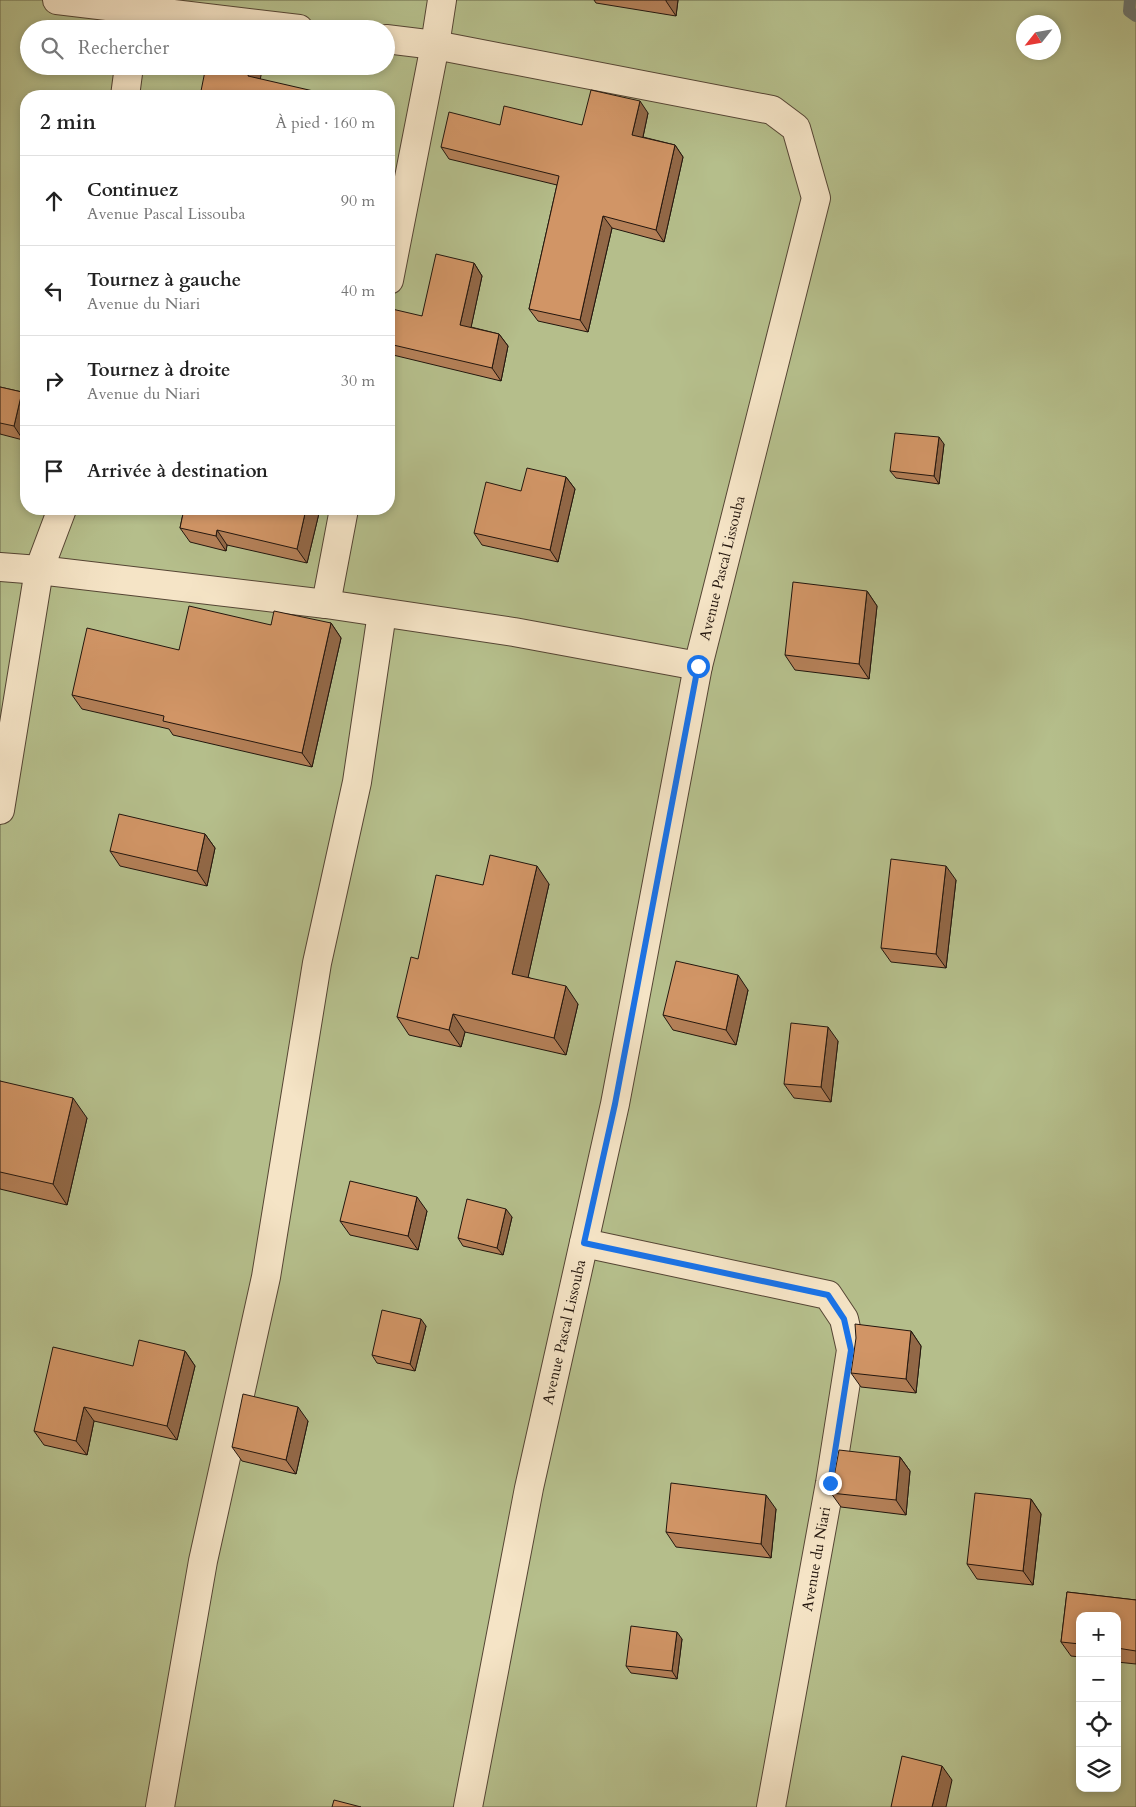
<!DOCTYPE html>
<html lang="fr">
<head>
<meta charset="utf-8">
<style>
	body { margin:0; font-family:Cardo,serif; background:#f2f2f2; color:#222 }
	.controls { position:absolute; right:15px; bottom:15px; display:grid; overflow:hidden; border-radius:10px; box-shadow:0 2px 8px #0003 }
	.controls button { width:45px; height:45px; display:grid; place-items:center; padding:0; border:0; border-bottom:1px solid #e0e0e0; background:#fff; color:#222; font:25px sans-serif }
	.compass { position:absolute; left:1016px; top:15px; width:45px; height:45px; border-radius:50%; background:#fff; box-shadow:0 2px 8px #0003; rotate:239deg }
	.stop { position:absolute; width:15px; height:15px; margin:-11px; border:4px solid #1a73e8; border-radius:50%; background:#fff }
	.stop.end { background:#1a73e8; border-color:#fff; box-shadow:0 1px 5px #0008 }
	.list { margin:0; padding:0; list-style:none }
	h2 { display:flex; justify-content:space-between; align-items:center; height:65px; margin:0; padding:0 20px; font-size:21px }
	h2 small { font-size:16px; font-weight:400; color:#767676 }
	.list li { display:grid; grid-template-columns:32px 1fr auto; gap:15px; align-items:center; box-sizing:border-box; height:90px; padding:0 20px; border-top:1px solid #e0e0e0 }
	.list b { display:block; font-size:19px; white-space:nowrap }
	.list p { margin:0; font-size:16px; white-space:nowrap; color:#767676 }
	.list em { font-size:16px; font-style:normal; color:#767676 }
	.icon { flex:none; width:28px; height:28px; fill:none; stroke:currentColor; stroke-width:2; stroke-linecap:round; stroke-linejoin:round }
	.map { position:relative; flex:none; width:1136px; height:1807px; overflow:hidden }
	.search { position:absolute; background:#fff; box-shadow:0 2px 8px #0003; left:20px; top:20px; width:375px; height:55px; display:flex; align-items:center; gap:12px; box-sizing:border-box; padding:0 18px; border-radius:28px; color:#767676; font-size:19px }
	.panel { position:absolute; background:#fff; box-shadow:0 2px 8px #0003; left:20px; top:90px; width:375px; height:425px; border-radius:20px }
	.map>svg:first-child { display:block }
	.green { fill:#b5be8b; stroke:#6c6a4c; fill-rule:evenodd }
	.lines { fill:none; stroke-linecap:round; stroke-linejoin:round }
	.stream { stroke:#6c7670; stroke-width:12 }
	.street-casing { stroke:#554534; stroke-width:30 }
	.street { stroke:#f5e4c6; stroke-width:28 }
	.wall { fill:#b48058; stroke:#22150d }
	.shaded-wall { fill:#926847; stroke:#22150d }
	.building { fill:#d19566; stroke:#22150d }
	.route { stroke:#1a73e8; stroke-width:6 }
	.labels { text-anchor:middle; stroke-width:4.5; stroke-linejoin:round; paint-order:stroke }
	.street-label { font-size:15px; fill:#22150d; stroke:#f5e4c6 }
</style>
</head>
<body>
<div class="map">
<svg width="1136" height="1807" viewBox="0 0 1136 1807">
	<rect width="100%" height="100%" fill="#efd5a8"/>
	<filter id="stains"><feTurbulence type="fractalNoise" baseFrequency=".004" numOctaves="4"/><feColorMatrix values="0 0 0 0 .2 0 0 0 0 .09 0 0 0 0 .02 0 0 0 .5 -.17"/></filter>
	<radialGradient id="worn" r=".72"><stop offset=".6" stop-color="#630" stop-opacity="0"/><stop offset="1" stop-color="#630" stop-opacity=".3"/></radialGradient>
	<path class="green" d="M 0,0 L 1136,0 L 1136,1807 L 0,1807 ZM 1024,22 L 1054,22 L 1054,52 L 1024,52 ZM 29,29 L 386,29 L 386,66 L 29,66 ZM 26,96 L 389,96 L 389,509 L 26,509 ZM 1080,1616 L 1117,1616 L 1117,1788 L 1080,1788 Z"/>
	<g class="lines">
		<path class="stream" d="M 1130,0 L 1129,11 L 1136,16"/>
		<defs>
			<g id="street">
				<path d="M 57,0 L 299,29"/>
				<path d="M 386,39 L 435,45 L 772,110 L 796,128 L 816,198 L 698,666 L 615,1104 L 529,1488 L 468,1807"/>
				<path d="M 125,96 L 129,66"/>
				<path d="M 389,280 L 435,45 L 442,0"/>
				<path d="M 0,567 L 39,570 L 326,604 L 514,632 L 698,666"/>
				<path d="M 326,604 L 344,509"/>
				<path d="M 0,810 L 39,570 L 62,509"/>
				<path d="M 584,1243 L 828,1295 L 844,1319 L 851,1350 L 830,1483 L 771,1807"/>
				<path d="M 160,1807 L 203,1561 L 266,1277 L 317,963 L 357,782 L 382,613"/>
			</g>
		</defs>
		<use href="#street" class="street-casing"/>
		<use href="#street" class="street"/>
	</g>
	<g class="wall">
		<path d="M 594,0 L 678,0 L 676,16 L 596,3 Z"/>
		<path d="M 648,113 L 643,137 L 675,145 L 683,157 L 664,242 L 612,228 L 588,332 L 538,321 L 529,309 L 557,185 L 449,159 L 441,147 L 500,125 L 582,125 Z"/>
		<path d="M 474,263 L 482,276 L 471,327 L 499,334 L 508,346 L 501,381 L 393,355 L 389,350 L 389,322 L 422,316 Z"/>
		<path d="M 0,387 L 22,392 L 26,399 L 26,427 L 23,440 L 0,434 Z"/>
		<path d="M 944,444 L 939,484 L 896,478 L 890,471 Z"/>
		<path d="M 566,477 L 575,489 L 558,562 L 482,545 L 474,533 L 521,491 Z"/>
		<path d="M 184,509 L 320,509 L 307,563 L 227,545 L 226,551 L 190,542 L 180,528 Z"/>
		<path d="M 867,591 L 877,606 L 869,679 L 795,670 L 785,655 Z"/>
		<path d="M 331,623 L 341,638 L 312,767 L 173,735 L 169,729 L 82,709 L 72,695 L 179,650 L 271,625 Z"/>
		<path d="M 205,834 L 215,848 L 207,886 L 120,866 L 110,851 Z"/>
		<path d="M 956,880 L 946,968 L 891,962 L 881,948 Z"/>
		<path d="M 549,884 L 528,977 L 578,1004 L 566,1055 L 465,1032 L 461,1047 L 409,1035 L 397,1017 L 483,885 Z"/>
		<path d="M 748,990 L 736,1045 L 673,1030 L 663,1015 Z"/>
		<path d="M 838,1041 L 831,1102 L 794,1098 L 784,1084 Z"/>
		<path d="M 0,1081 L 87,1118 L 67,1205 L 0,1189 Z"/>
		<path d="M 427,1211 L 418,1250 L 350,1235 L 340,1221 Z"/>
		<path d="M 512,1217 L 503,1255 L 463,1246 L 458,1238 Z"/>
		<path d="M 426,1326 L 415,1371 L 377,1363 L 372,1355 Z"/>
		<path d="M 911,1331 L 921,1346 L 916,1393 L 861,1387 L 851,1373 Z"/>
		<path d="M 185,1351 L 195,1366 L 177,1440 L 94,1421 L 87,1455 L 44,1445 L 34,1431 Z"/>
		<path d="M 308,1421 L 296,1474 L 242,1461 L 232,1447 Z"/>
		<path d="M 900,1457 L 910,1471 L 906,1515 L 841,1507 L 831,1493 Z"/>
		<path d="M 1031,1499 L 1041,1514 L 1033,1585 L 977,1579 L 967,1564 Z"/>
		<path d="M 776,1509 L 771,1558 L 676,1547 L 666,1532 Z"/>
		<path d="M 1067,1592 L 1136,1600 L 1136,1664 L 1117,1662 L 1117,1616 L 1080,1616 L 1080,1657 L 1071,1656 L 1061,1642 Z"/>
		<path d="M 682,1639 L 677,1679 L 631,1673 L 626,1666 Z"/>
	</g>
	<g class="shaded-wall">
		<path d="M 666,0 L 678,0 L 676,16 L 666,1 Z"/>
		<path d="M 250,66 L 263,66 L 258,90 L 248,76 Z"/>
		<path d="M 640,101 L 648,113 L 641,146 L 632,135 Z"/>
		<path d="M 675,145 L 683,157 L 664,242 L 656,230 Z"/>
		<path d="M 603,216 L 612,228 L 588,332 L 580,320 Z"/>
		<path d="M 474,263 L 482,276 L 469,337 L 460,325 Z"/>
		<path d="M 499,334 L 508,346 L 501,381 L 492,368 Z"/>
		<path d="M 22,392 L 26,399 L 26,427 L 23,440 L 14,426 Z"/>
		<path d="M 939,437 L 944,444 L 939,484 L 934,476 Z"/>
		<path d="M 566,477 L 575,489 L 558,562 L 550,550 Z"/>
		<path d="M 306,509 L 320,509 L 307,563 L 297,549 Z"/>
		<path d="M 217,530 L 227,545 L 226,551 L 216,536 Z"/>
		<path d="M 867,591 L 877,606 L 869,679 L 859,664 Z"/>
		<path d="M 331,623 L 341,638 L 312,767 L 302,753 Z"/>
		<path d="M 205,834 L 215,848 L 207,886 L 197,871 Z"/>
		<path d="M 537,866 L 549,884 L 525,991 L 512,974 Z"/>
		<path d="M 946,866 L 956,880 L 946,968 L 936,954 Z"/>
		<path d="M 738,975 L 748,990 L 736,1045 L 726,1030 Z"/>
		<path d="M 566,986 L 578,1004 L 566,1055 L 554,1038 Z"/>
		<path d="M 453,1014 L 465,1032 L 461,1047 L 449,1030 Z"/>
		<path d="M 828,1027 L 838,1041 L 831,1102 L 821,1087 Z"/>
		<path d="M 73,1098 L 87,1118 L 67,1205 L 53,1184 Z"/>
		<path d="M 417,1197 L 427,1211 L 418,1250 L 408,1236 Z"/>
		<path d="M 506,1209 L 512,1217 L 503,1255 L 497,1248 Z"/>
		<path d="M 421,1319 L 426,1326 L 415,1371 L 410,1364 Z"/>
		<path d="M 911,1331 L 921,1346 L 916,1393 L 906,1379 Z"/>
		<path d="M 185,1351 L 195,1366 L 177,1440 L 167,1426 Z"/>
		<path d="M 84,1407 L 94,1421 L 87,1455 L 76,1441 Z"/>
		<path d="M 298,1407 L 308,1421 L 296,1474 L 286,1460 Z"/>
		<path d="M 900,1457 L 910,1471 L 906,1515 L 896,1500 Z"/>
		<path d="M 766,1495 L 776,1509 L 771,1558 L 761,1544 Z"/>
		<path d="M 1031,1499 L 1041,1514 L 1033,1585 L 1023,1571 Z"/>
		<path d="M 677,1632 L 682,1639 L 677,1679 L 672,1671 Z"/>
		<path d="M 942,1766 L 952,1780 L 946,1807 L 932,1807 Z"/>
	</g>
	<g class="building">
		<path d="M 206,66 L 250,66 L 248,76 L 322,93 L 322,96 L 200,96 Z"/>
		<path d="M 591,90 L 640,101 L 632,135 L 675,145 L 656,230 L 603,216 L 580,320 L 529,309 L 559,176 L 441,147 L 449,112 L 500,125 L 504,106 L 582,125 Z"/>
		<path d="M 436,254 L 474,263 L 460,325 L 499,334 L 492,368 L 389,344 L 389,322 L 392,309 L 422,316 Z"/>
		<path d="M 0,387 L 22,392 L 14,426 L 0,423 Z"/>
		<path d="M 895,433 L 939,437 L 934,476 L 890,471 Z"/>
		<path d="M 527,468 L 566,477 L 550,550 L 474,533 L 486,482 L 521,491 Z"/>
		<path d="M 184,509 L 306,509 L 297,549 L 217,530 L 216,536 L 180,528 Z"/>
		<path d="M 793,582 L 867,591 L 859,664 L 785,655 Z"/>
		<path d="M 189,606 L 271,625 L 274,611 L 331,623 L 302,753 L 163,721 L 164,716 L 72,695 L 87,628 L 179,650 Z"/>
		<path d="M 119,814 L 205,834 L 197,871 L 110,851 Z"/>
		<path d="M 490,855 L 537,866 L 512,974 L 566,986 L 554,1038 L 453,1014 L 449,1030 L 397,1017 L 411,957 L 418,959 L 436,875 L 483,885 Z"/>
		<path d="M 891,859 L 946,866 L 936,954 L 881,948 Z"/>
		<path d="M 676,961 L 738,975 L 726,1030 L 663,1015 Z"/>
		<path d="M 791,1023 L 828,1027 L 821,1087 L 784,1084 Z"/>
		<path d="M 0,1081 L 73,1098 L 53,1184 L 0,1172 Z"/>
		<path d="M 350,1181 L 417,1197 L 408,1236 L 340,1221 Z"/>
		<path d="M 467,1199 L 506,1209 L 497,1248 L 458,1238 Z"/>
		<path d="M 382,1310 L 421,1319 L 410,1364 L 372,1355 Z"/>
		<path d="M 855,1324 L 911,1331 L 906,1379 L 851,1373 L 856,1338 Z"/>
		<path d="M 139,1340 L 185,1351 L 167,1426 L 84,1407 L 76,1441 L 34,1431 L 53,1347 L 133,1366 Z"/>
		<path d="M 243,1394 L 298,1407 L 286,1460 L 232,1447 Z"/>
		<path d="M 839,1450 L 900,1457 L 896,1500 L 831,1493 Z"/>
		<path d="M 671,1483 L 766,1495 L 761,1544 L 666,1532 Z"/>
		<path d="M 975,1493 L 1031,1499 L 1023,1571 L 967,1564 Z"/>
		<path d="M 1067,1592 L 1136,1600 L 1136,1651 L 1117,1648 L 1117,1616 L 1080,1616 L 1080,1644 L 1061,1642 Z"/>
		<path d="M 631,1626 L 677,1632 L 672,1671 L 626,1666 Z"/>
		<path d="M 902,1756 L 942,1766 L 932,1807 L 891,1807 Z"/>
		<path d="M 334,1800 L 361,1807 L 332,1807 Z"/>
	</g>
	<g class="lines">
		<path class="route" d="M 698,666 L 615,1104 L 584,1243 L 828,1295 L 844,1319 L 851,1350 L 830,1483"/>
	</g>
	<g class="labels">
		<g class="street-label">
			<text transform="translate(722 568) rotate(-76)" y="5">Avenue Pascal Lissouba</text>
			<text transform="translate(564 1332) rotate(-77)" y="5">Avenue Pascal Lissouba</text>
			<text transform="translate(816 1559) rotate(-80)" y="5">Avenue du Niari</text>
		</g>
	</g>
	<rect width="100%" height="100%" filter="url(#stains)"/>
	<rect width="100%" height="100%" fill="url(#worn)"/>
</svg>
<div class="controls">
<button>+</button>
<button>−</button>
<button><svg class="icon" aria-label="locate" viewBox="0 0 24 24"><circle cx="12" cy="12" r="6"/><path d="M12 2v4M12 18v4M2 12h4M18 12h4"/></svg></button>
<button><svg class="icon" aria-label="layers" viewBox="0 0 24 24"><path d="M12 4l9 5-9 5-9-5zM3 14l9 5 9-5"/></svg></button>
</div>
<svg class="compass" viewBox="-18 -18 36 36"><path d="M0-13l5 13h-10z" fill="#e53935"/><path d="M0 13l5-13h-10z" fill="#767676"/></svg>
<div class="stop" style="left:698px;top:666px"></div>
<div class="stop end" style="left:830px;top:1483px"></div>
<div class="search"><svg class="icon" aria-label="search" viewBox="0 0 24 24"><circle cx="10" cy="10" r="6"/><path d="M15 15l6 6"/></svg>Rechercher</div>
<section class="panel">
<h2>2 min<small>À pied · 160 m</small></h2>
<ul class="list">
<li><svg class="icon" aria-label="ahead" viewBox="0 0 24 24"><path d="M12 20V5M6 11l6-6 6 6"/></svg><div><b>Continuez</b><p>Avenue Pascal Lissouba</p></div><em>90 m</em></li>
<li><svg class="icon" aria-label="left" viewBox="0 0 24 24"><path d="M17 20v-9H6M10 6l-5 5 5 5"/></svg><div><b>Tournez à gauche</b><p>Avenue du Niari</p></div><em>40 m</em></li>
<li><svg class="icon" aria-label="right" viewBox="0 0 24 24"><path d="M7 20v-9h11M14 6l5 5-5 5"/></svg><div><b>Tournez à droite</b><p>Avenue du Niari</p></div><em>30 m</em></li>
<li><svg class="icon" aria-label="arrive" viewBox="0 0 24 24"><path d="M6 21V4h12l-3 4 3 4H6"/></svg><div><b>Arrivée à destination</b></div></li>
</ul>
</section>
</div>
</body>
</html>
